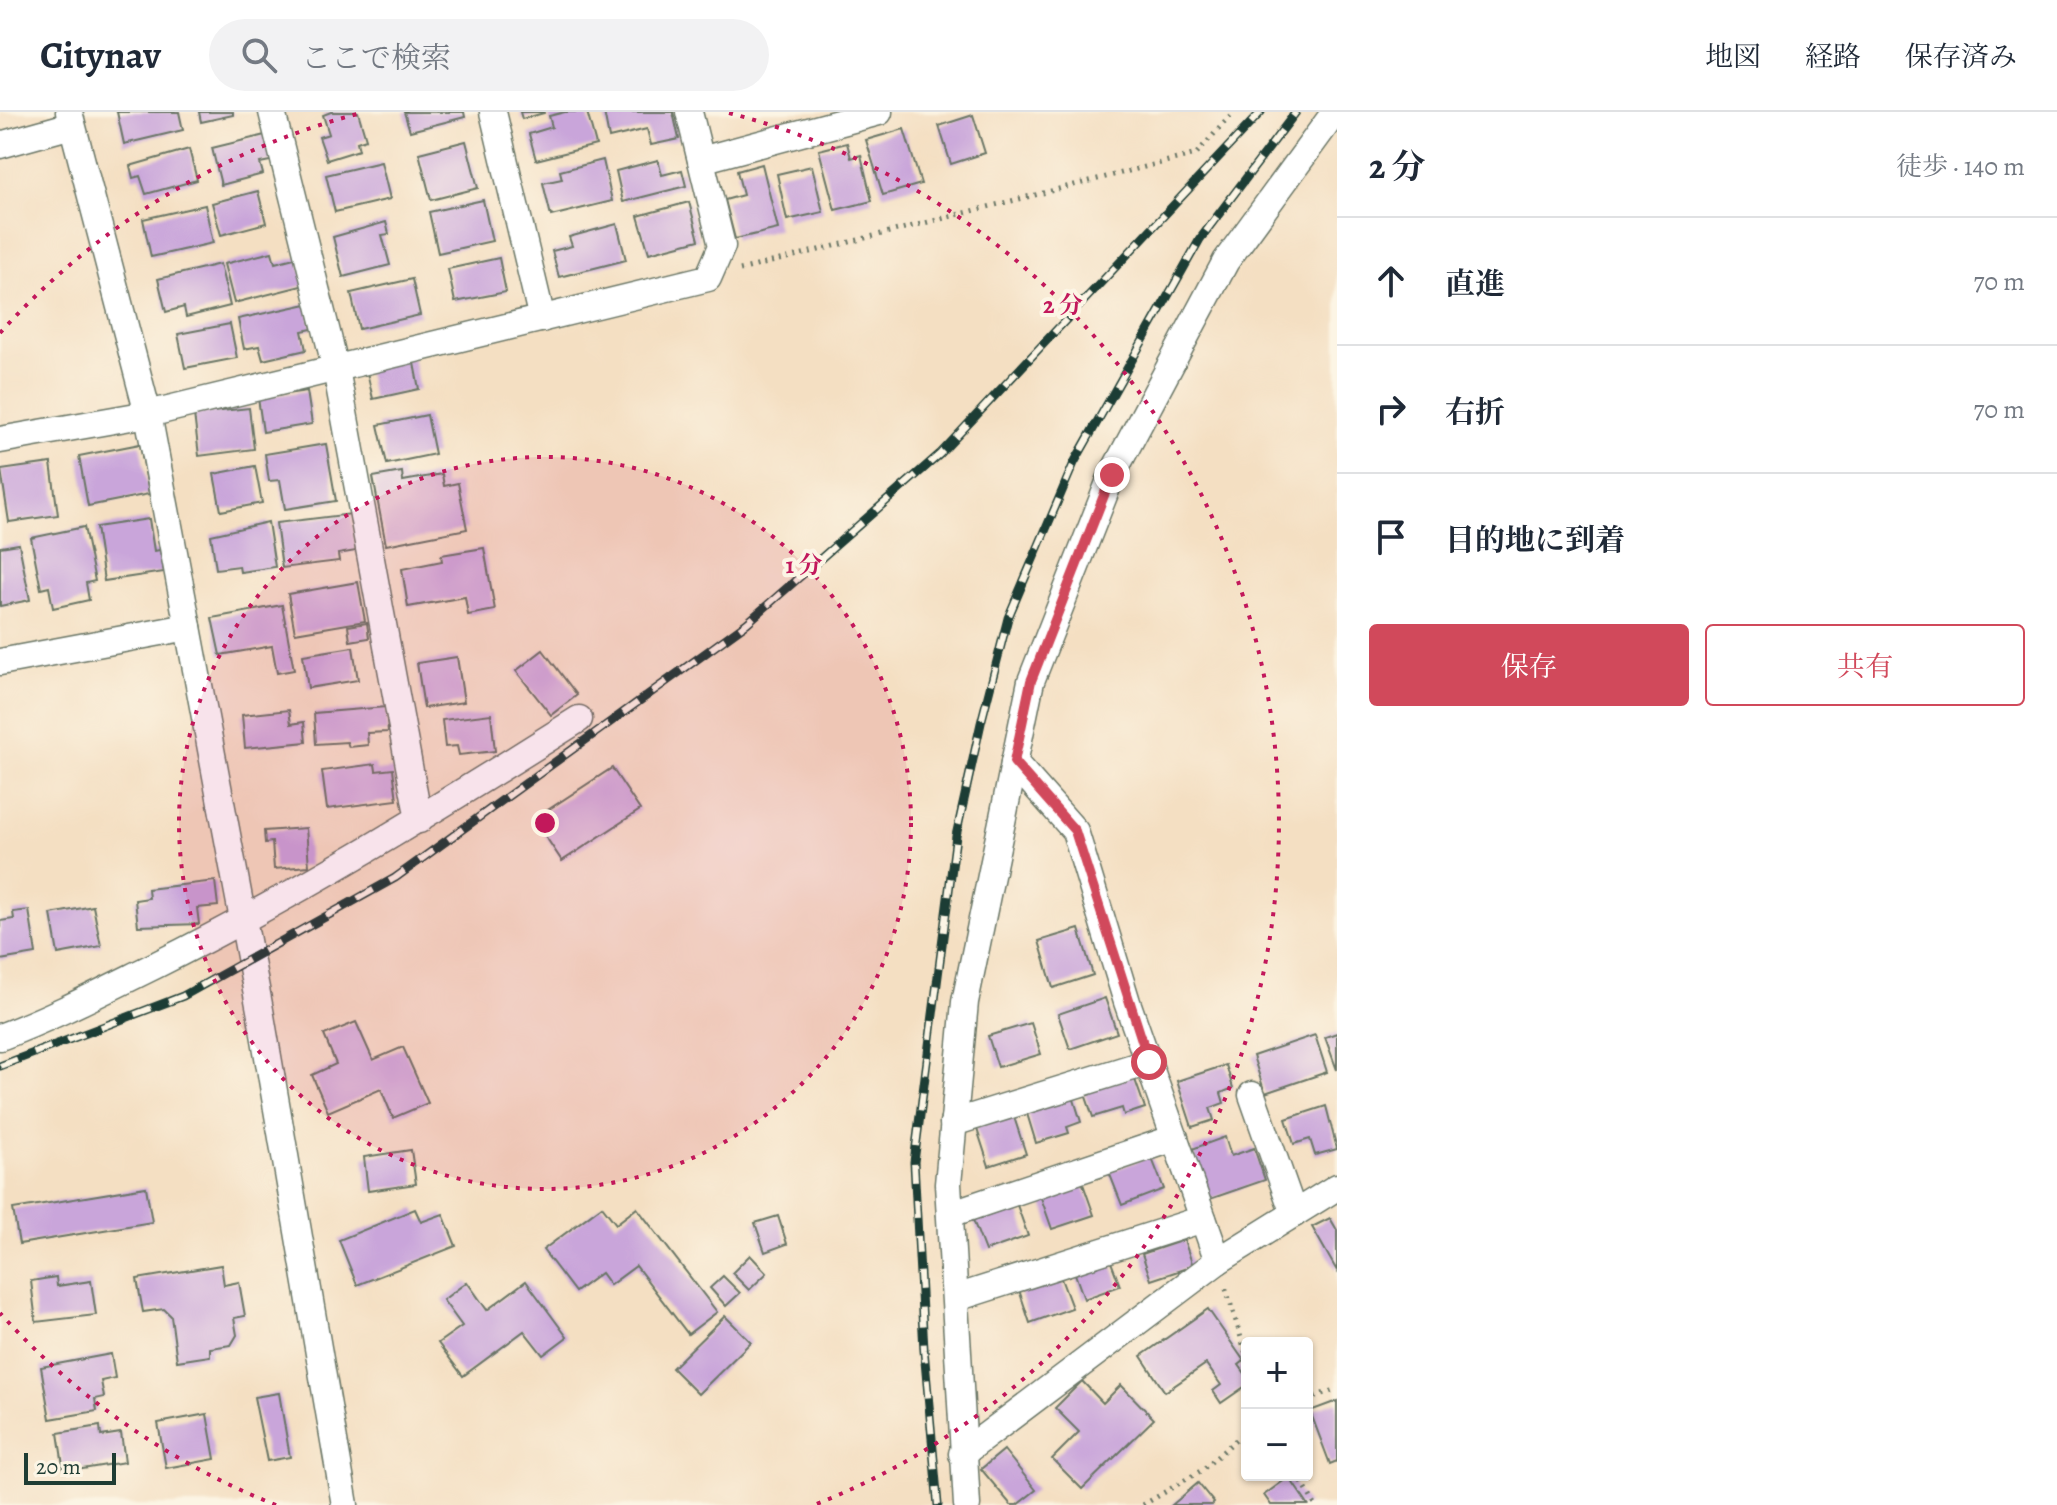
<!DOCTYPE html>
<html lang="ja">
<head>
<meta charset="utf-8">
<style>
	body { margin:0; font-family:Alegreya,"Noto Serif JP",serif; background:#f2f2f3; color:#1f2937 }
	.controls { position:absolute; right:24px; bottom:24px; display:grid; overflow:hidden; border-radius:8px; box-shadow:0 2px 6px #0004 }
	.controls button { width:72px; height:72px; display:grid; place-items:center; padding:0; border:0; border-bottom:2px solid #e0e1e3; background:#fff; color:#1f2937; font:40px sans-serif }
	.scale { position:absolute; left:24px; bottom:20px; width:92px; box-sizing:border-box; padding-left:8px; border:4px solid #1f3d34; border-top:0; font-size:22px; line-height:28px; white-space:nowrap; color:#1f3d34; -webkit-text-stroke:6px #fcf5e5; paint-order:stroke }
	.stop { position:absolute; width:24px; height:24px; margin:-18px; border:6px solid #d1495b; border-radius:50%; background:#fff }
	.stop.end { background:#d1495b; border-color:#fff; box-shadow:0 2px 8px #0008 }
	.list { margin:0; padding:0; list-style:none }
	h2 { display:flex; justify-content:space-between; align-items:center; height:104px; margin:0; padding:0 32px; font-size:34px }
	h2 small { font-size:26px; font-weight:400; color:#747a83 }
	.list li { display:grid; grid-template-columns:52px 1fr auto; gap:24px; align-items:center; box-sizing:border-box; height:128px; padding:0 32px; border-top:2px solid #e0e1e3 }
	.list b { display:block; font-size:30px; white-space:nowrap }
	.list em { font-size:26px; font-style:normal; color:#747a83 }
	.actions { display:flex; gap:16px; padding:24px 32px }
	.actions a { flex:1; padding:18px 0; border:2px solid #d1495b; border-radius:8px; text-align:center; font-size:28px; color:#d1495b }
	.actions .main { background:#d1495b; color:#fff }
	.icon { flex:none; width:44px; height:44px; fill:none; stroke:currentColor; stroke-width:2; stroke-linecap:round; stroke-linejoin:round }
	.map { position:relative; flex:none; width:1337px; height:1393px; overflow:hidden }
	header { display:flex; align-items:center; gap:48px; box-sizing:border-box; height:112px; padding:0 40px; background:#fff; border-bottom:2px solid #e0e1e3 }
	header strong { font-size:38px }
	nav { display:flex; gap:44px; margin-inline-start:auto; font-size:28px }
	.search { width:560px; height:72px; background:#f2f2f3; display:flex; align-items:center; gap:20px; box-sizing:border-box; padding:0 28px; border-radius:44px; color:#747a83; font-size:30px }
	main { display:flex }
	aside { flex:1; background:#fff }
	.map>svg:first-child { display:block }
	.building { fill:#c9a5da }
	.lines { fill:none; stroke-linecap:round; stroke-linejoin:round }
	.street-casing { stroke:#6a7666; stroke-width:29 }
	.path { stroke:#6a7666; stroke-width:5; stroke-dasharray:2 6; stroke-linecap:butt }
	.street { stroke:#fff; stroke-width:26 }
	.rail-casing { stroke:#1f3d34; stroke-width:9 }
	.rail { stroke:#fcf5e5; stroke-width:6; stroke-dasharray:18; stroke-linecap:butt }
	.route { stroke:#d1495b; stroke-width:10 }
	.ring { fill:none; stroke:#c2185b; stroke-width:4; stroke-dasharray:4 8 }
	.centre { fill:#c2185b; stroke:#fcf5e5; stroke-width:4 }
	.ring-label { font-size:24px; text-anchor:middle; font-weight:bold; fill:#c2185b; stroke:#fcf5e5; stroke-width:8; stroke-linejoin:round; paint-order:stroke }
</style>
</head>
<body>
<header>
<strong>Citynav</strong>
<div class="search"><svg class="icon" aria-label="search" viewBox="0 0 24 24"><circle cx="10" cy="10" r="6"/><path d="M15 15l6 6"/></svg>ここで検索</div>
<nav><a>地図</a><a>経路</a><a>保存済み</a></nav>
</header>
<main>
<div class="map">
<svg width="1337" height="1393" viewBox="0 0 1337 1393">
	<rect width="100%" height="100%" fill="#fcf5e5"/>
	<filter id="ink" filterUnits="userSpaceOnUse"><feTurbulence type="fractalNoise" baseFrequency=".0125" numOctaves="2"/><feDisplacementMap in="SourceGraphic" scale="16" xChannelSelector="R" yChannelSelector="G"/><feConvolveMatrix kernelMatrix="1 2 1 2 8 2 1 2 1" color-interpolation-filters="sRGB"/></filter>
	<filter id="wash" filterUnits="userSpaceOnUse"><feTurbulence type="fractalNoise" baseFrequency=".006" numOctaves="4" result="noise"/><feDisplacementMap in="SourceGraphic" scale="32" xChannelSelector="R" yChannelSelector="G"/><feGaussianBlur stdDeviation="1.8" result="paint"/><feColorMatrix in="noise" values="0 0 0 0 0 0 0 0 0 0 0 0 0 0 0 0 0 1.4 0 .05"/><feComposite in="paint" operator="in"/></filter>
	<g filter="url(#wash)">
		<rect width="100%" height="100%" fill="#f4dfc2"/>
		<g id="blocks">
			<g class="building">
				<path d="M 117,0 L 179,0 L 183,18 L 124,32 Z"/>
				<path d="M 199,0 L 233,0 L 233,3 L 201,10 Z"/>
				<path d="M 331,0 L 358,0 L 366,27 L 357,30 L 359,38 L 327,48 L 319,25 L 329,22 L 323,3 Z"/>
				<path d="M 404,0 L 464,0 L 465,5 L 410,19 Z"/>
				<path d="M 520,0 L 544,0 L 544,1 L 522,7 Z"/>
				<path d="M 565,0 L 587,0 L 596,33 L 536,48 L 529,22 L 552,15 L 549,4 Z"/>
				<path d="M 604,0 L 673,0 L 679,27 L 651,33 L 647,17 L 609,26 Z"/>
				<path d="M 973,3 L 985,41 L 951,52 L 939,14 Z"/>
				<path d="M 904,17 L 921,72 L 883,83 L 866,28 Z"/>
				<path d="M 269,22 L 275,48 L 260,51 L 263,62 L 221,73 L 212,36 Z"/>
				<path d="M 466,29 L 478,76 L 431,88 L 419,41 Z"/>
				<path d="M 847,31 L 851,46 L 861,43 L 872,89 L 835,98 L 819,38 Z"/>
				<path d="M 189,37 L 197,68 L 146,82 L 140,64 L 133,66 L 130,54 Z"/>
				<path d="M 603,48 L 612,89 L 551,104 L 543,71 L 562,67 L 560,59 Z"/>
				<path d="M 658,48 L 662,63 L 682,58 L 686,74 L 623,90 L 616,59 Z"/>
				<path d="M 381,50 L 390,87 L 335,100 L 326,63 Z"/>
				<path d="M 762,52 L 778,117 L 735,127 L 725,88 L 743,83 L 737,59 Z"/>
				<path d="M 812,54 L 823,100 L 787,108 L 777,62 Z"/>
				<path d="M 258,79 L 266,111 L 221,123 L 212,91 Z"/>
				<path d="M 483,88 L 492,129 L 438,141 L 429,100 Z"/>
				<path d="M 689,90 L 699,128 L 649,141 L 638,104 Z"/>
				<path d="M 205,93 L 213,131 L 151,145 L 143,107 Z"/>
				<path d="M 386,110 L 389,122 L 382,123 L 390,153 L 343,165 L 333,125 Z"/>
				<path d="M 617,112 L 626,148 L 559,165 L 552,139 L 572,134 L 569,125 Z"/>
				<path d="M 272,140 L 275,151 L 298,145 L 305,173 L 234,191 L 224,152 Z"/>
				<path d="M 499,146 L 506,180 L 455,190 L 448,157 Z"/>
				<path d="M 220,152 L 230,194 L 186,205 L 184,195 L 166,200 L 158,167 Z"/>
				<path d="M 412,167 L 420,203 L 359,217 L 351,181 Z"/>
				<path d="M 307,192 L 312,217 L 302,219 L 306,238 L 263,248 L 259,234 L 244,237 L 238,207 Z"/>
				<path d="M 230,212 L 237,246 L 185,256 L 178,222 Z"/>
				<path d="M 413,246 L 419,277 L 373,287 L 366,256 Z"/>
				<path d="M 307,279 L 312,312 L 263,320 L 258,286 Z"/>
				<path d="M 249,296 L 254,337 L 199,344 L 194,302 Z"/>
				<path d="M 427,303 L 435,342 L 387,352 L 378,313 Z"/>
				<path d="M 140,332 L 149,382 L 88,394 L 79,344 Z"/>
				<path d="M 326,332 L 336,389 L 285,397 L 280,368 L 269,369 L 265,342 Z"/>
				<path d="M 51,351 L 58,403 L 9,410 L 1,358 Z"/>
				<path d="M 255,354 L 262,391 L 221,399 L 214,362 Z"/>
				<path d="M 402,360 L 403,369 L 442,362 L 444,374 L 458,371 L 467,417 L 386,433 L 373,365 Z"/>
				<path d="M 351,402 L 356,439 L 338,442 L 339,449 L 282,456 L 276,411 Z"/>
				<path d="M 149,407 L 154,439 L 160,438 L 164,460 L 104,469 L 96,415 Z"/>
				<path d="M 268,410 L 275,455 L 240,460 L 239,454 L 216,457 L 211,423 Z"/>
				<path d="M 84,415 L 95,469 L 86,471 L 89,488 L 53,496 L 49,475 L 41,477 L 31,426 Z"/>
				<path d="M 19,432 L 30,488 L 0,494 L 0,435 Z"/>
				<path d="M 484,436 L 495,498 L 468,503 L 465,485 L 408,495 L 402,457 L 442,449 L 441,443 Z"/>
				<path d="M 358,470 L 365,509 L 295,521 L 288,482 Z"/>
				<path d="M 282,493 L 294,558 L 277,561 L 272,534 L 220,543 L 212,506 Z"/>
				<path d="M 367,511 L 369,526 L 350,529 L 348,514 Z"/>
				<path d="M 353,535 L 358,568 L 308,576 L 303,543 Z"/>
				<path d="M 543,538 L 577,583 L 551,603 L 516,559 Z"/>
				<path d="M 457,545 L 464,590 L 424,596 L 417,551 Z"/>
				<path d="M 386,595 L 388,620 L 367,621 L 368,633 L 349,635 L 347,630 L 316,632 L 314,601 Z"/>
				<path d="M 289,598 L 291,612 L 304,610 L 306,630 L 245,636 L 242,603 Z"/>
				<path d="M 491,602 L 495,639 L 459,643 L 457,634 L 445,635 L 442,608 Z"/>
				<path d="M 375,652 L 376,659 L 393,657 L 397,688 L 327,697 L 322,659 Z"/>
				<path d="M 612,656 L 640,698 L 562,749 L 534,707 Z"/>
				<path d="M 306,716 L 309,754 L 274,757 L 272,730 L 265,731 L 264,719 Z"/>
				<path d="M 215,769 L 218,794 L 197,796 L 199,812 L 138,814 L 135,788 L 149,786 L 148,777 Z"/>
				<path d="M 93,794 L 101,834 L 58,842 L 51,802 Z"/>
				<path d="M 29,798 L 36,842 L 0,848 L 0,809 L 14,807 L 13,800 Z"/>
				<path d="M 1079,817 L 1093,863 L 1053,876 L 1039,829 Z"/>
				<path d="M 1105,886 L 1117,921 L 1070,937 L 1058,902 Z"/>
				<path d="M 356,910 L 373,948 L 403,935 L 428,991 L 393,1006 L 381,977 L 328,1000 L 312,963 L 336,952 L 324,923 Z"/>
				<path d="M 1031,911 L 1041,942 L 998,955 L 988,924 Z"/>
				<path d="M 1337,921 L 1337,958 L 1325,925 Z"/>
				<path d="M 1315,923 L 1327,960 L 1265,981 L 1253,944 Z"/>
				<path d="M 1226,953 L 1233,976 L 1221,981 L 1224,991 L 1210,996 L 1214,1008 L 1192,1015 L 1177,969 Z"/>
				<path d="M 1133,962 L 1145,996 L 1124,1003 L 1122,996 L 1093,1005 L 1084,979 Z"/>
				<path d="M 1072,981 L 1081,1010 L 1067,1015 L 1069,1021 L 1036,1031 L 1025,995 Z"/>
				<path d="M 1326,994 L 1337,1037 L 1315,1043 L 1310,1027 L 1294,1032 L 1286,1007 Z"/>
				<path d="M 1013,1002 L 1026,1042 L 989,1054 L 976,1014 Z"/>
				<path d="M 1225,1025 L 1231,1044 L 1254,1036 L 1265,1068 L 1210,1087 L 1192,1037 Z"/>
				<path d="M 411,1038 L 416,1072 L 368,1079 L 364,1045 Z"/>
				<path d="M 1151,1044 L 1164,1077 L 1122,1093 L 1109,1060 Z"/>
				<path d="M 1082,1069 L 1094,1103 L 1052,1117 L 1040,1083 Z"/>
				<path d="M 146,1075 L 152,1110 L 19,1132 L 13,1097 Z"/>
				<path d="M 1017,1093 L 1028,1124 L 985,1139 L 973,1108 Z"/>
				<path d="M 602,1094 L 616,1112 L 637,1096 L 717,1200 L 688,1222 L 636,1154 L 610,1173 L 601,1161 L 575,1180 L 543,1138 Z"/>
				<path d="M 415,1097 L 421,1110 L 443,1102 L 456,1134 L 357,1173 L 339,1128 Z"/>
				<path d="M 778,1104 L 787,1132 L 765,1140 L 755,1111 Z"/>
				<path d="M 1330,1106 L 1337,1118 L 1337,1159 L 1312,1115 Z"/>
				<path d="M 1184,1128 L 1193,1154 L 1151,1168 L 1142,1142 Z"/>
				<path d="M 750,1143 L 767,1161 L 749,1178 L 732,1161 Z"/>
				<path d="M 1110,1147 L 1120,1174 L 1084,1187 L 1074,1159 Z"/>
				<path d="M 221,1153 L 224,1173 L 239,1170 L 245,1204 L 234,1206 L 237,1223 L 231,1233 L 210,1236 L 210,1244 L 177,1249 L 171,1204 L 164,1197 L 143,1200 L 137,1167 Z"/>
				<path d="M 723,1164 L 740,1181 L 726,1194 L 710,1176 Z"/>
				<path d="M 1060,1164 L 1072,1196 L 1030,1211 L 1019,1178 Z"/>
				<path d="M 56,1165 L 57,1174 L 91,1169 L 96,1203 L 36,1210 L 31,1169 Z"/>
				<path d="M 526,1169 L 567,1225 L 543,1243 L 524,1219 L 463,1264 L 438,1231 L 462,1214 L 443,1188 L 467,1170 L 487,1198 Z"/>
				<path d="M 1208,1197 L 1244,1249 L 1239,1253 L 1247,1264 L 1247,1273 L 1221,1291 L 1213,1279 L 1221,1273 L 1206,1252 L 1165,1280 L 1141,1244 Z"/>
				<path d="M 725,1204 L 751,1230 L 698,1282 L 672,1256 Z"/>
				<path d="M 111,1242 L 115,1266 L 101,1269 L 104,1285 L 95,1287 L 97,1299 L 50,1307 L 41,1255 Z"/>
				<path d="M 1082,1269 L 1103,1291 L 1121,1273 L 1154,1307 L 1082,1377 L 1052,1347 L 1079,1320 L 1055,1296 Z"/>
				<path d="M 279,1281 L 290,1345 L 267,1349 L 254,1285 Z"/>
				<path d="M 1337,1289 L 1337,1349 L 1330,1352 L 1310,1299 Z"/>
				<path d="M 207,1302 L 215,1347 L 166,1356 L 158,1311 Z"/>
				<path d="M 100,1314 L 101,1324 L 121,1321 L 125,1350 L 64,1360 L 58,1321 Z"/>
				<path d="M 1004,1338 L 1036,1378 L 1017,1393 L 1011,1393 L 981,1357 Z"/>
				<path d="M 1289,1365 L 1308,1393 L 1271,1393 L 1264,1383 Z"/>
				<path d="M 1198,1371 L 1214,1391 L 1212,1393 L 1172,1393 Z"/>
			</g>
		</g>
	</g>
	<g filter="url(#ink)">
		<use href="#blocks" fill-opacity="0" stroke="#6a7666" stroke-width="2"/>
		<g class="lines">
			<defs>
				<g id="street">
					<path d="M 69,0 L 148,302 L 260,898 L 345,1393"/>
					<path d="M 272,0 L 336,257 L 419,708"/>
					<path d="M 493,0 L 542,207"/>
					<path d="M 0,33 L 72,13"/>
					<path d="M 701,48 L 879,0"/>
					<path d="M 0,328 L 148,302 L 708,166 L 722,134 L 689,0"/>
					<path d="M 0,550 L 188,515"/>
					<path d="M 1014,650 L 1075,719 L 1127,890 L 1218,1149"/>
					<path d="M 0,925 C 53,905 103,879 154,854 C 301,781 440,695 579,607"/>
					<path d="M 1252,983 L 1294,1102"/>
					<path d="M 953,1011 L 1149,950"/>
					<path d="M 950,1102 L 1175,1026"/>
					<path d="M 956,1186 L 1203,1107"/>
					<path d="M 962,1342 L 1218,1149 L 1337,1075"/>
					<path d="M 967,1393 L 948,1072 L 965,890 L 1031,569 L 1112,363 L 1226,149 L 1335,0"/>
				</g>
			</defs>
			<use href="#street" class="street-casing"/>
			<g class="path">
				<path d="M 740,158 L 1196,42 L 1234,0"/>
				<path d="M 1226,1177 L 1247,1245"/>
				<path d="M 1307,1287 L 1337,1277"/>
				<path d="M 1298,1363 L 1315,1393"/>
				<path d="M 1143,1393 L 1202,1358 L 1247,1318"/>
			</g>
			<use href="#street" class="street"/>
			<defs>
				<g id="rail">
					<path d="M 0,954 L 183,884 L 395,766 L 747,511 L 940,342 L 1261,0"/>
					<path d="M 938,1393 L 924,1238 L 914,1050 L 956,724 L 981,611 L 1008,506 L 1074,351 L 1200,127 L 1296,0"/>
				</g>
			</defs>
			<use href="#rail" class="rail-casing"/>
			<use href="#rail" class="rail"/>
		</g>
	</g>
	<g class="lines" filter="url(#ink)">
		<path class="route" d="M 1112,363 L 1031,569 L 1014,650 L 1075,719 L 1149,950"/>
	</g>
	<circle cx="545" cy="711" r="366" fill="#c2185b" fill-opacity=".12"/>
	<g class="ring">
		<circle cx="545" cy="711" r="366"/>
		<path d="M276 1393A733 733 0 0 1 0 1201M0 221A733 733 0 0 1 361 1M729 1A733 733 0 0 1 814 1393"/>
	</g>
	<circle cx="545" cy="711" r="12" class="centre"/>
	<g class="ring-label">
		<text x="1063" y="201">2 分</text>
		<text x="804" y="461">1 分</text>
	</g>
</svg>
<div class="controls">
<button>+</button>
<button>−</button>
</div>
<div class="scale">20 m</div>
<div class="stop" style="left:1149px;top:950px"></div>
<div class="stop end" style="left:1112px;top:363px"></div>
</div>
<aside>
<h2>2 分<small>徒歩 · 140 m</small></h2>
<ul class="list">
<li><svg class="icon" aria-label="ahead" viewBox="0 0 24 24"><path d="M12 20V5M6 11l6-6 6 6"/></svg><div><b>直進</b></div><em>70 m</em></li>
<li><svg class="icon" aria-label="right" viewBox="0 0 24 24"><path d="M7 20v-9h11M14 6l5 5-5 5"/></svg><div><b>右折</b></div><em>70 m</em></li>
<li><svg class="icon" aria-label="arrive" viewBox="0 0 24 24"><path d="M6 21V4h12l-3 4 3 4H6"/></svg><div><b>目的地に到着</b></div></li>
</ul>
<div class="actions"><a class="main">保存</a><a>共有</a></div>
</aside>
</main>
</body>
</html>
